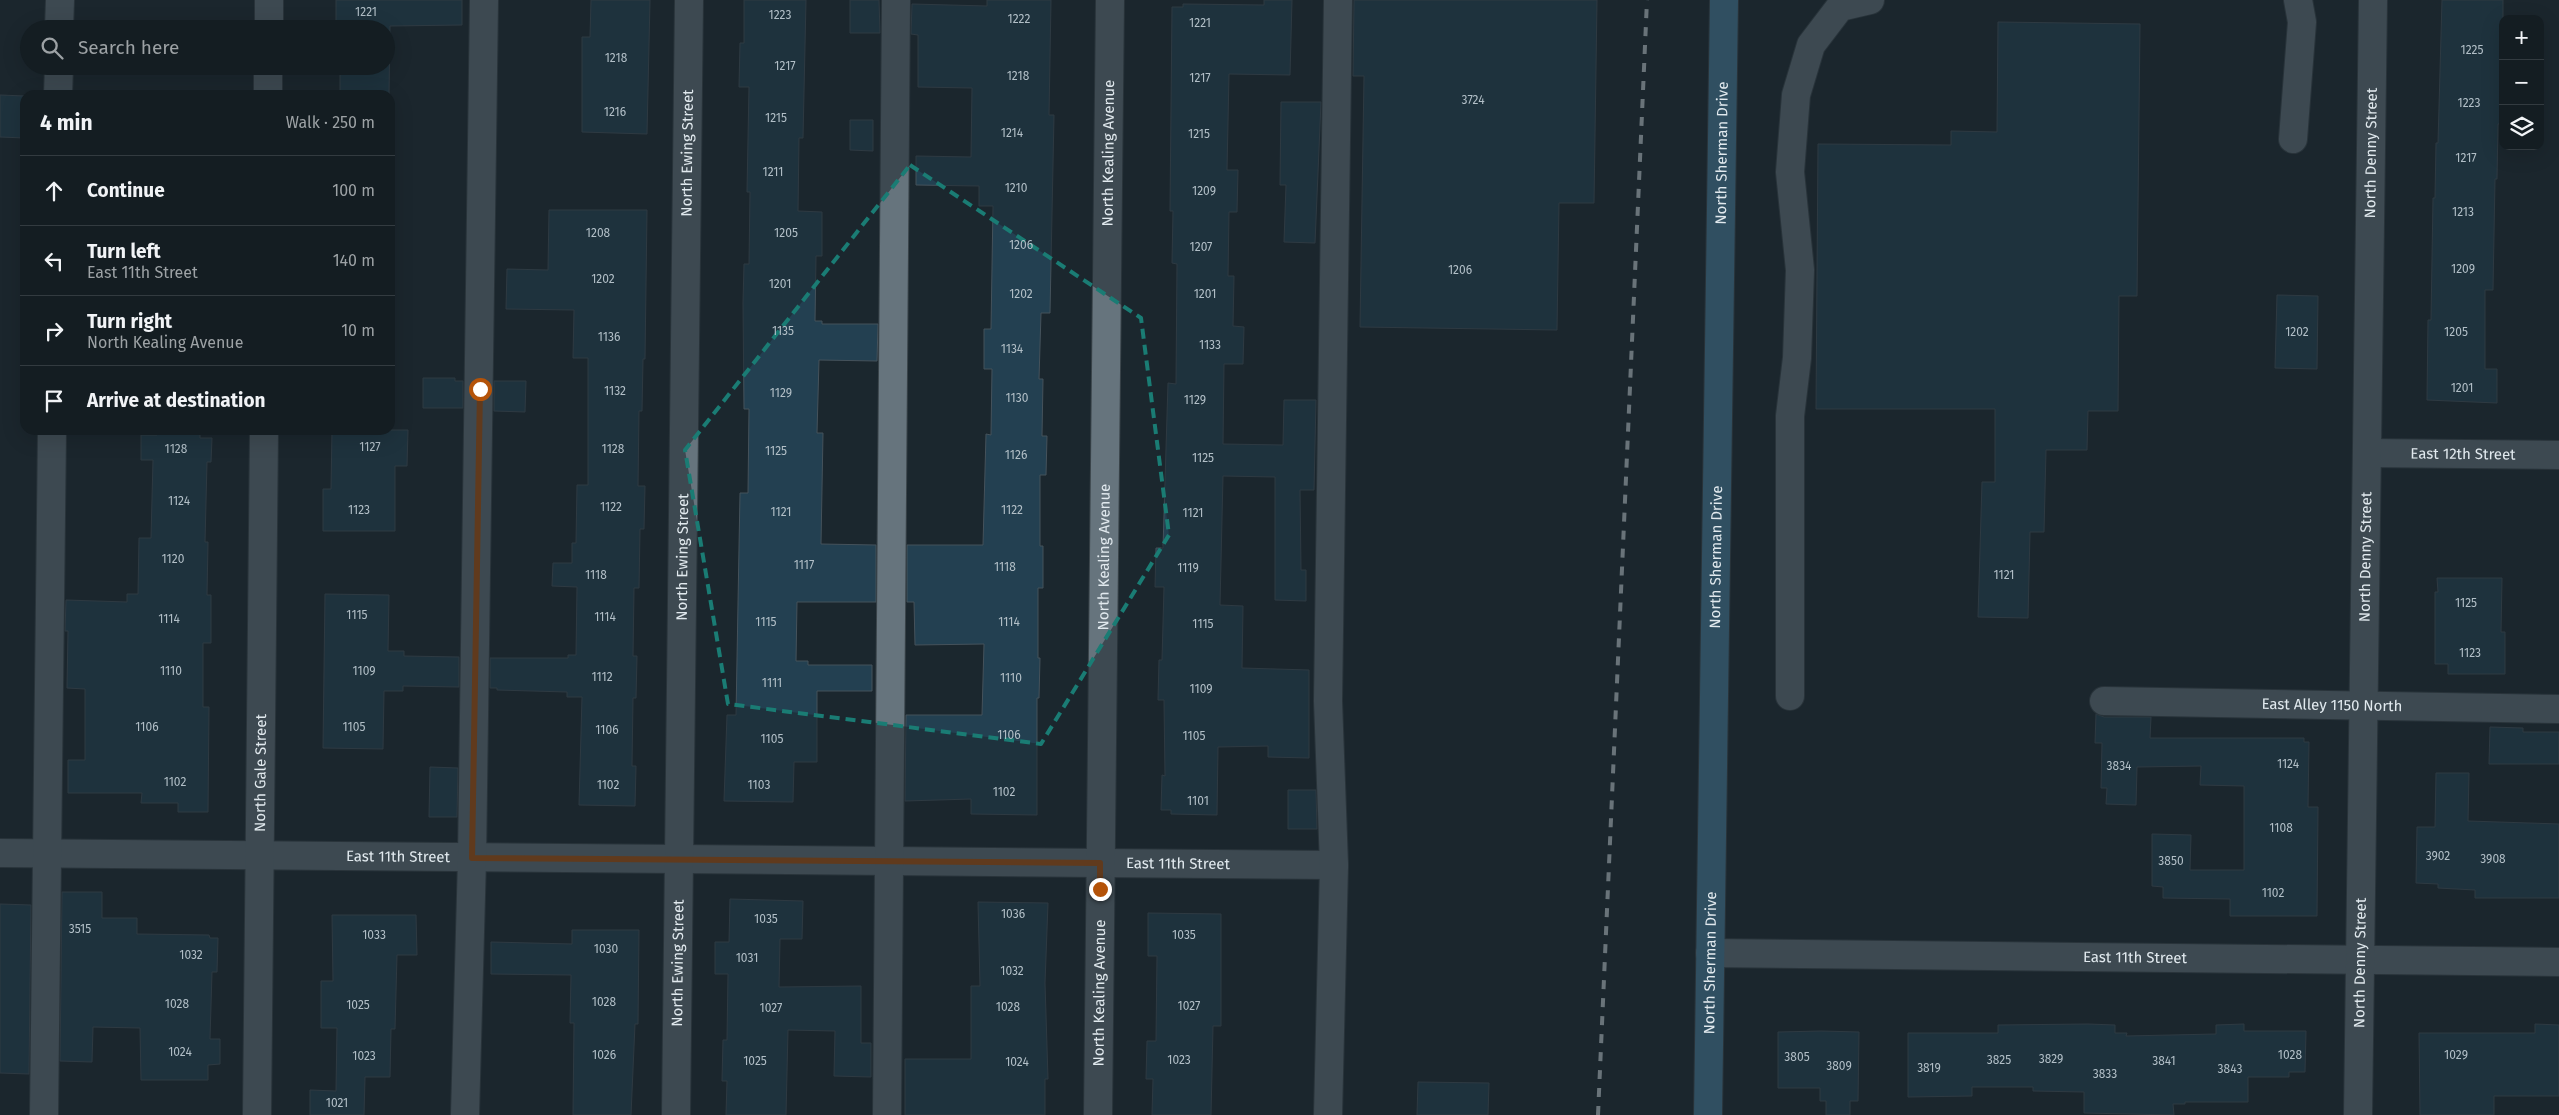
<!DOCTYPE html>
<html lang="en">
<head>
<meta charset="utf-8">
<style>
	body { margin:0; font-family:"Fira Sans",sans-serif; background:#212a2f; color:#f1f3f6 }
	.controls { position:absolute; right:15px; top:15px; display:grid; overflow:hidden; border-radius:10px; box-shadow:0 5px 20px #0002 }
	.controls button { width:45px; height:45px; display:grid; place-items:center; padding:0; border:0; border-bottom:1px solid #333b40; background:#141d22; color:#f1f3f6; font:25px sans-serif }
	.stop { position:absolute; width:15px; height:15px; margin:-11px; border:4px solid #b45309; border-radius:50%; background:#fff }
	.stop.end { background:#b45309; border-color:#fff; box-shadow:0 1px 5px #0008 }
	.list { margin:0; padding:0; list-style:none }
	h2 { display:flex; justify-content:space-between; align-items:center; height:65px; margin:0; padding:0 20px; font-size:21px }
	h2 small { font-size:16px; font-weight:400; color:#9da2a5 }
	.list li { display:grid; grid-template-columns:32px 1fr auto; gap:15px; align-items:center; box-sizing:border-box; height:70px; padding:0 20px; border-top:1px solid #333b40 }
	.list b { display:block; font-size:19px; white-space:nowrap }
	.list p { margin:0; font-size:16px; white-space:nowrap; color:#9da2a5 }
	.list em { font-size:16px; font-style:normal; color:#9da2a5 }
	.icon { flex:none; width:28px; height:28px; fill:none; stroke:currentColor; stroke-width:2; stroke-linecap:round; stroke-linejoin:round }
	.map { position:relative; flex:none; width:2559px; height:1115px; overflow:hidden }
	.search { position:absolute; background:#141d22; box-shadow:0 5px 20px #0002; left:20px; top:20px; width:375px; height:55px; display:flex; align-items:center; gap:12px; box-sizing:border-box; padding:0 18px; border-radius:28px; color:#9da2a5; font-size:19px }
	.panel { position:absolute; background:#141d22; box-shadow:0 5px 20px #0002; left:20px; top:90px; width:375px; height:345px; border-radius:15px }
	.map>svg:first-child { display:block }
	.building { fill:#234051; stroke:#45525b }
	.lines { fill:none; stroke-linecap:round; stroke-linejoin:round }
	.minor-casing { stroke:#3a444a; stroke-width:30 }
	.major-casing { stroke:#3a444a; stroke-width:30 }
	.minor { stroke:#66747d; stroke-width:28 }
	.major { stroke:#4a81a0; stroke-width:28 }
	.rail { stroke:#c8d1d6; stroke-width:4; stroke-dasharray:9 9; stroke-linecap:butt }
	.route { stroke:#b45309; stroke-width:6 }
	.marked { fill:none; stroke:#1a7c74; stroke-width:4; stroke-dasharray:10 6; stroke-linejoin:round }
	.labels { text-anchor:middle; stroke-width:4; stroke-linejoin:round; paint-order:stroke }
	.number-label { font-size:12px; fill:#b2bfc7 }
	.street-label { font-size:15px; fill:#e1e9ee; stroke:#1b272e }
</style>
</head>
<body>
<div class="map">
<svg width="2559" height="1115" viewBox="0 0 2559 1115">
	<rect width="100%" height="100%" fill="#1b272e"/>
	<g class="building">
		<path d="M 336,0 L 462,0 L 462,25 L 390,26 L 389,95 L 340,95 L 340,66 L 386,66 L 386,29 L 341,29 L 341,25 L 336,25 Z"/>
		<path d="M 591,0 L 650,0 L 647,134 L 582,132 L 582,37 L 590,37 Z"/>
		<path d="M 744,0 L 806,0 L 803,138 L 799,138 L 798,211 L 822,212 L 822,256 L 816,256 L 815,321 L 822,321 L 822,324 L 878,324 L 877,361 L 819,360 L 817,433 L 823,433 L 821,544 L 876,545 L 876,602 L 797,602 L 796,661 L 808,661 L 808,665 L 872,665 L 872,691 L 817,691 L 817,762 L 794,762 L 793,802 L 724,801 L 727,715 L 736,715 L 740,493 L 748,493 L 749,409 L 744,409 L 743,303 L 744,264 L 749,264 L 750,192 L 747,192 L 749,87 L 739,87 L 740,43 L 744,43 Z"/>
		<path d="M 850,0 L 879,0 L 880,33 L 850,33 Z"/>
		<path d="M 987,0 L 1051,0 L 1049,115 L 1054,115 L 1050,313 L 1041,313 L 1039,379 L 1043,379 L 1042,436 L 1047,436 L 1046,475 L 1040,475 L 1040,546 L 1043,546 L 1043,588 L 1038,588 L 1038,658 L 1040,658 L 1039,698 L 1037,698 L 1037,815 L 971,814 L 971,799 L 905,801 L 906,715 L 982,715 L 984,644 L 915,645 L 914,602 L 907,602 L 907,545 L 983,545 L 986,434 L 991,435 L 992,369 L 984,369 L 984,329 L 991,329 L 993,206 L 979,206 L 979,186 L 916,185 L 916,156 L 971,157 L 972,88 L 918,87 L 918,35 L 911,34 L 912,4 L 987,6 Z"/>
		<path d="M 1264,0 L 1292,0 L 1290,75 L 1229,74 L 1227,170 L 1238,170 L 1237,212 L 1229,212 L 1228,276 L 1234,276 L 1233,326 L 1244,327 L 1243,364 L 1224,364 L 1223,444 L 1283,445 L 1284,400 L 1316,400 L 1314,490 L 1300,490 L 1301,570 L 1306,570 L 1306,601 L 1275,600 L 1275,477 L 1223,476 L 1220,605 L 1243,606 L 1242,668 L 1309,670 L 1309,758 L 1268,757 L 1268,746 L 1218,747 L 1217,815 L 1171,814 L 1171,810 L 1161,810 L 1162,775 L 1165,776 L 1164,700 L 1158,700 L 1159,660 L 1162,660 L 1164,587 L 1155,587 L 1156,548 L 1163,548 L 1168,383 L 1176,384 L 1177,264 L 1172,263 L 1173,211 L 1170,211 L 1172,7 L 1183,7 L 1183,4 L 1264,5 Z"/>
		<path d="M 1354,0 L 1597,0 L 1594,203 L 1559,203 L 1557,330 L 1360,327 L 1364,76 L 1353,76 Z"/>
		<path d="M 2442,0 L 2503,0 L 2503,72 L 2501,72 L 2500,124 L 2498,124 L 2497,179 L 2495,179 L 2493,290 L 2485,290 L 2485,369 L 2497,369 L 2497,403 L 2427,400 L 2428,320 L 2431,320 L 2433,198 L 2435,198 L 2436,143 L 2438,143 Z"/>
		<path d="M 1998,22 L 2140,24 L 2137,296 L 2119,296 L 2118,411 L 2088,411 L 2087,450 L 2046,450 L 2044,532 L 2030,532 L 2028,618 L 1978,617 L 1982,482 L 1995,482 L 1995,409 L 1816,409 L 1818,144 L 1951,145 L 1951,131 L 1997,132 Z"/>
		<path d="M 0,95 L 25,96 L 25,138 L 0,137 Z"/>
		<path d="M 1281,102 L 1321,102 L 1315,243 L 1284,242 L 1286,185 L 1280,185 Z"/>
		<path d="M 850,120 L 873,120 L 873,151 L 850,150 Z"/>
		<path d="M 549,210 L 647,210 L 645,359 L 643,359 L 642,411 L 639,411 L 638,486 L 645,486 L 644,529 L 640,529 L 639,588 L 634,588 L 633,656 L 637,656 L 636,698 L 633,698 L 632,766 L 636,766 L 635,806 L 579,805 L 582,697 L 567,697 L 567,692 L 497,690 L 497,688 L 490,688 L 490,658 L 568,658 L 568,655 L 576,655 L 577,587 L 552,586 L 553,563 L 572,563 L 572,543 L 576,543 L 577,485 L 588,485 L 588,358 L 573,358 L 574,310 L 506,309 L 507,269 L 548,270 Z"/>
		<path d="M 2277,295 L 2318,296 L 2317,369 L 2275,368 Z"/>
		<path d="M 423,378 L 455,378 L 455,381 L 463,381 L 463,408 L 423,408 Z"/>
		<path d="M 494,381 L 526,381 L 525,412 L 494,411 Z"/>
		<path d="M 157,430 L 200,430 L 200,438 L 212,438 L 211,462 L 207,462 L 205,542 L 208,542 L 207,595 L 211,595 L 211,643 L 203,643 L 203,707 L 209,707 L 208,812 L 178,812 L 178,803 L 141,803 L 142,793 L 68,793 L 68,760 L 85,760 L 85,689 L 67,688 L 68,631 L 65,631 L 66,600 L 127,602 L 127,594 L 138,594 L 139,538 L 151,538 L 153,460 L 141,460 L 141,435 L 157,435 Z"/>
		<path d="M 332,430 L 408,430 L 407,466 L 395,466 L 395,531 L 323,531 L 323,489 L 331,489 Z"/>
		<path d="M 2437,578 L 2502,578 L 2501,632 L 2505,632 L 2505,674 L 2448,674 L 2448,664 L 2435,664 L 2435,592 L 2438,592 Z"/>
		<path d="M 325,594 L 389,595 L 388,651 L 404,651 L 404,656 L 459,657 L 459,687 L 403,686 L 403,691 L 384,691 L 383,749 L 323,748 Z"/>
		<path d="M 2096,714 L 2104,717 L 2151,717 L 2150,738 L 2304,738 L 2304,742 L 2309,742 L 2308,807 L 2318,807 L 2317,916 L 2230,916 L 2230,899 L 2163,898 L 2163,887 L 2152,886 L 2152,834 L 2191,835 L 2190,870 L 2244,870 L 2244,786 L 2200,785 L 2201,766 L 2137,767 L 2136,805 L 2106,804 L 2107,788 L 2101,788 L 2102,743 L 2095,743 Z"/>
		<path d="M 2490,727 L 2523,728 L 2523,732 L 2559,732 L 2559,764 L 2489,764 Z"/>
		<path d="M 430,767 L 458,768 L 457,817 L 429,817 Z"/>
		<path d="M 2436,773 L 2469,773 L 2468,821 L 2559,824 L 2559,898 L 2475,898 L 2475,890 L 2438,888 L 2438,884 L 2416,883 L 2417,827 L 2435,827 Z"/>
		<path d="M 1288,790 L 1316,790 L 1317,829 L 1288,829 Z"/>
		<path d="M 62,892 L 102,892 L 102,918 L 137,918 L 137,934 L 209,935 L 210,938 L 218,938 L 217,972 L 212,972 L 210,1039 L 220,1039 L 220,1064 L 208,1065 L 208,1080 L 141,1080 L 140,1028 L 93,1027 L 92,1062 L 60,1061 Z"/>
		<path d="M 730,899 L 803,901 L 802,939 L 780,939 L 779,987 L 861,986 L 861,1043 L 871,1043 L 871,1077 L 834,1076 L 835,1031 L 788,1030 L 786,1115 L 726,1115 L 727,1081 L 722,1081 L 723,1040 L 727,1040 L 728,974 L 715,974 L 715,942 L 729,942 Z"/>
		<path d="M 978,902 L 1048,903 L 1045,983 L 1048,1079 L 1045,1079 L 1045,1115 L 905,1115 L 905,1059 L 971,1059 L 971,986 L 980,986 Z"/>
		<path d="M 0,904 L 31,905 L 29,1074 L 0,1073 Z"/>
		<path d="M 1148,913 L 1221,914 L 1221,1026 L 1213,1026 L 1211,1115 L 1152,1115 L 1153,1079 L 1146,1079 L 1147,1041 L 1156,1041 L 1157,956 L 1148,956 Z"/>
		<path d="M 332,915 L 416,915 L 417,955 L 397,955 L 395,1029 L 391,1029 L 390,1077 L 365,1077 L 364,1115 L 310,1115 L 310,1090 L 336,1091 L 337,1028 L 321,1028 L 321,981 L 333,981 Z"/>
		<path d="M 572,930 L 639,930 L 638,1024 L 635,1024 L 631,1115 L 573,1115 L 574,1023 L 570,1023 L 571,975 L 491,974 L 491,942 L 572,944 Z"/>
		<path d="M 2088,1024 L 2115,1025 L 2115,1033 L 2127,1033 L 2126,1036 L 2216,1034 L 2216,1025 L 2244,1024 L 2244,1031 L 2306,1031 L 2305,1072 L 2289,1072 L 2289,1077 L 2248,1077 L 2248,1102 L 2185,1102 L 2185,1104 L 2173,1104 L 2174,1115 L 2084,1113 L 2084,1092 L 2033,1091 L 2033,1087 L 1972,1087 L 1972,1096 L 1908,1097 L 1908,1033 L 1998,1033 L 1998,1025 Z"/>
		<path d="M 2535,1024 L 2559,1025 L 2559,1096 L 2494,1096 L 2494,1115 L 2420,1115 L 2419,1033 L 2535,1033 Z"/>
		<path d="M 1821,1031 L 1859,1032 L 1858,1101 L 1850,1101 L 1850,1115 L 1826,1115 L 1826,1101 L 1820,1101 L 1820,1088 L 1778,1088 L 1778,1032 Z"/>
		<path d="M 1418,1082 L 1489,1083 L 1488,1115 L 1417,1115 Z"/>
	</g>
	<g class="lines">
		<defs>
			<g id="minor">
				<path d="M 59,29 L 60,0"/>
				<path d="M 269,29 L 269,0"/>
				<path d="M 58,95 L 59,66"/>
				<path d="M 268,95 L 268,66"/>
				<path d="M 2293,139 L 2302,22 L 2298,0"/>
				<path id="s1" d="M 2367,453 L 2559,455"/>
				<path d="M 1790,696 L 1790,416 L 1797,358 L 1800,270 L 1790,172 L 1796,95 L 1811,45 L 1840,7 L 1870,0"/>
				<path id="s2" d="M 2104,701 L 2559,709"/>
				<path id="s3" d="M 0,853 L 1334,865"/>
				<path id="s4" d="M 1710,953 L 2559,962"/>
				<path d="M 44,1115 L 52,430"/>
				<path id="s5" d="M 257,1115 L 264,430"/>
				<path d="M 465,1115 L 472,859 L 484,0"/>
				<path id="s6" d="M 676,1115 L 689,0"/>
				<path d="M 887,1115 L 896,0"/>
				<path id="s7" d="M 1098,1115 L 1110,0"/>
				<path d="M 1328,1115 L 1334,865 L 1328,701 L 1338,0"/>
				<path id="s8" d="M 2358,1115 L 2373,0"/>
			</g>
			<g id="major">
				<path id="s9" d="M 1708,1115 L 1724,0"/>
			</g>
		</defs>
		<use href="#minor" class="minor-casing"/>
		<use href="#major" class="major-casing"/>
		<use href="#minor" class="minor"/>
		<use href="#major" class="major"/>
		<path class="rail" d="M 1598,1115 L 1647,0"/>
	</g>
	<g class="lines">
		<path class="route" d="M 480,389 L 472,858 L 1100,863 L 1100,889"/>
	</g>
	<path d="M0 0H2559V1115H0ZM 910,165 L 1141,318 L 1169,535 L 1041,744 L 728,704 L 685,450 Z" fill="#1b272e" fill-opacity=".55" fill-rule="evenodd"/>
	<path class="marked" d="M 910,165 L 1141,318 L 1169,535 L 1041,744 L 728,704 L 685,450 Z"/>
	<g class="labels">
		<g class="number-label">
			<text x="366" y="16">1221</text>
			<text x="780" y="19">1223</text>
			<text x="1019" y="23">1222</text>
			<text x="1200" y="27">1221</text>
			<text x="2472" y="54">1225</text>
			<text x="616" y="62">1218</text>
			<text x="785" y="70">1217</text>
			<text x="1018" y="80">1218</text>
			<text x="1200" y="82">1217</text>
			<text x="1473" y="104">3724</text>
			<text x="2469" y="107">1223</text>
			<text x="615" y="116">1216</text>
			<text x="776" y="122">1215</text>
			<text x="1012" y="137">1214</text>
			<text x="1199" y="138">1215</text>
			<text x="2466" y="162">1217</text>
			<text x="773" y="176">1211</text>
			<text x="1016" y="192">1210</text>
			<text x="1204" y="195">1209</text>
			<text x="2463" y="216">1213</text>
			<text x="598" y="237">1208</text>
			<text x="786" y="237">1205</text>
			<text x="1021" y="249">1206</text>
			<text x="1201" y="251">1207</text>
			<text x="2463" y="273">1209</text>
			<text x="1460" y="274">1206</text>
			<text x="603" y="283">1202</text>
			<text x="780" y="288">1201</text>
			<text x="1021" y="298">1202</text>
			<text x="1205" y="298">1201</text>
			<text x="783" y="335">1135</text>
			<text x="2297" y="336">1202</text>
			<text x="2456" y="336">1205</text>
			<text x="609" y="341">1136</text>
			<text x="1210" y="349">1133</text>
			<text x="1012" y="353">1134</text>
			<text x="2462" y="392">1201</text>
			<text x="615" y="395">1132</text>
			<text x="781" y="397">1129</text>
			<text x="1017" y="402">1130</text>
			<text x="1195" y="404">1129</text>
			<text x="370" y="451">1127</text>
			<text x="176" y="453">1128</text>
			<text x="613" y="453">1128</text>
			<text x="776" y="455">1125</text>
			<text x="1016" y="459">1126</text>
			<text x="1203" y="462">1125</text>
			<text x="179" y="505">1124</text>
			<text x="611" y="511">1122</text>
			<text x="359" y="514">1123</text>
			<text x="1012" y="514">1122</text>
			<text x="781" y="516">1121</text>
			<text x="1193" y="517">1121</text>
			<text x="173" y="563">1120</text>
			<text x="804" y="569">1117</text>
			<text x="1005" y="571">1118</text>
			<text x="1188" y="572">1119</text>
			<text x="596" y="579">1118</text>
			<text x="2004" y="579">1121</text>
			<text x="2466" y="607">1125</text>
			<text x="357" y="619">1115</text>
			<text x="605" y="621">1114</text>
			<text x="169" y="623">1114</text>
			<text x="766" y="626">1115</text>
			<text x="1009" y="626">1114</text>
			<text x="1203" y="628">1115</text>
			<text x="2470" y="657">1123</text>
			<text x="171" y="675">1110</text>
			<text x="364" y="675">1109</text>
			<text x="602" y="681">1112</text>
			<text x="1011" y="682">1110</text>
			<text x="772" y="687">1111</text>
			<text x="1201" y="693">1109</text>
			<text x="147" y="731">1106</text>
			<text x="354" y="731">1105</text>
			<text x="607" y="734">1106</text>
			<text x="1009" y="739">1106</text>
			<text x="1194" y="740">1105</text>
			<text x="772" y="743">1105</text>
			<text x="2288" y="768">1124</text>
			<text x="2119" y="770">3834</text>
			<text x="175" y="786">1102</text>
			<text x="608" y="789">1102</text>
			<text x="759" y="789">1103</text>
			<text x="1004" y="796">1102</text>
			<text x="1198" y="805">1101</text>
			<text x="2281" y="832">1108</text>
			<text x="2438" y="860">3902</text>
			<text x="2493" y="863">3908</text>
			<text x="2171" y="865">3850</text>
			<text x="2273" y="897">1102</text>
			<text x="1013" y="918">1036</text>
			<text x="766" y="923">1035</text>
			<text x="80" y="933">3515</text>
			<text x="374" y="939">1033</text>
			<text x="1184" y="939">1035</text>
			<text x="606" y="953">1030</text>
			<text x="191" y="959">1032</text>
			<text x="747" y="962">1031</text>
			<text x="1012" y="975">1032</text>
			<text x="604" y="1006">1028</text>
			<text x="177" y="1008">1028</text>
			<text x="358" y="1009">1025</text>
			<text x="1189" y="1010">1027</text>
			<text x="1008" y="1011">1028</text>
			<text x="771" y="1012">1027</text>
			<text x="180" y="1056">1024</text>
			<text x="604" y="1059">1026</text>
			<text x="2290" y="1059">1028</text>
			<text x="2456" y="1059">1029</text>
			<text x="364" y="1060">1023</text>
			<text x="1797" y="1061">3805</text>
			<text x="2051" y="1063">3829</text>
			<text x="1179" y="1064">1023</text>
			<text x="1999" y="1064">3825</text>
			<text x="755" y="1065">1025</text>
			<text x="2164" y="1065">3841</text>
			<text x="1017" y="1066">1024</text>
			<text x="1839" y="1070">3809</text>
			<text x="1929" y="1072">3819</text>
			<text x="2230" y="1073">3843</text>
			<text x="2105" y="1078">3833</text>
			<text x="337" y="1107">1021</text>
		</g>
		<g class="street-label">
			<text dy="5" stroke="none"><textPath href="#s6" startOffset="962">North Ewing Street</textPath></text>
			<text dy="5" stroke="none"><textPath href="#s7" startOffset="962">North Kealing Avenue</textPath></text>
			<text dy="5" stroke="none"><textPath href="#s9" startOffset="962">North Sherman Drive</textPath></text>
			<text dy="5" stroke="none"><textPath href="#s8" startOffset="962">North Denny Street</textPath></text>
			<text dy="5" stroke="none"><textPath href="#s1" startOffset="96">East 12th Street</textPath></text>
			<text dy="5" stroke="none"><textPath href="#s9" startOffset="558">North Sherman Drive</textPath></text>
			<text dy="5" stroke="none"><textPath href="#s6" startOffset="558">North Ewing Street</textPath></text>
			<text dy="5" stroke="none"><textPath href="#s7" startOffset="558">North Kealing Avenue</textPath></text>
			<text dy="5" stroke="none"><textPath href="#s8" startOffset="558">North Denny Street</textPath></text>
			<text dy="5" stroke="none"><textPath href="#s2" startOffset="228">East Alley 1150 North</textPath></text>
			<text dy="5" stroke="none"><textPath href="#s5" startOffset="342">North Gale Street</textPath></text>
			<text dy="5" stroke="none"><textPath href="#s3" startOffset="398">East 11th Street</textPath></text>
			<text dy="5" stroke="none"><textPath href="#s3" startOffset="1178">East 11th Street</textPath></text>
			<text dy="5" stroke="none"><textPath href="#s4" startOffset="425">East 11th Street</textPath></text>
			<text dy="5" stroke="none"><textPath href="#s6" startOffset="152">North Ewing Street</textPath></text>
			<text dy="5" stroke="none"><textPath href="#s9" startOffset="152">North Sherman Drive</textPath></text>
			<text dy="5" stroke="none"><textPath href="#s8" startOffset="152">North Denny Street</textPath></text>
			<text dy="5" stroke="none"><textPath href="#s7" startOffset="122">North Kealing Avenue</textPath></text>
		</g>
	</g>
</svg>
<div class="controls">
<button>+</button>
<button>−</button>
<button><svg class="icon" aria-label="layers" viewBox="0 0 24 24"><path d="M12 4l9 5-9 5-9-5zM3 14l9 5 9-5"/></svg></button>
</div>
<div class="stop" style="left:480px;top:389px"></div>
<div class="stop end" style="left:1100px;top:889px"></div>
<div class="search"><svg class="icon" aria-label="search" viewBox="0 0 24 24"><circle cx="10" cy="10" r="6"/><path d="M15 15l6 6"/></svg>Search here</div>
<section class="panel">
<h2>4 min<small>Walk · 250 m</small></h2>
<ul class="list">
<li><svg class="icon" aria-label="ahead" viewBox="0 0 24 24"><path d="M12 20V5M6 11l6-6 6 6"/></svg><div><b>Continue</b></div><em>100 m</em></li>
<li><svg class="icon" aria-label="left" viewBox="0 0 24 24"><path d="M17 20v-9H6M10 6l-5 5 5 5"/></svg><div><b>Turn left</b><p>East 11th Street</p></div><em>140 m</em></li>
<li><svg class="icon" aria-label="right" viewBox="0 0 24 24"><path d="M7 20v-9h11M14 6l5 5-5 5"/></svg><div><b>Turn right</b><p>North Kealing Avenue</p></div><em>10 m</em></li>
<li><svg class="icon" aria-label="arrive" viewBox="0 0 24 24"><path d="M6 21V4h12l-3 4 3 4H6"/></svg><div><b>Arrive at destination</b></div></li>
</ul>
</section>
</div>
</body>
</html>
